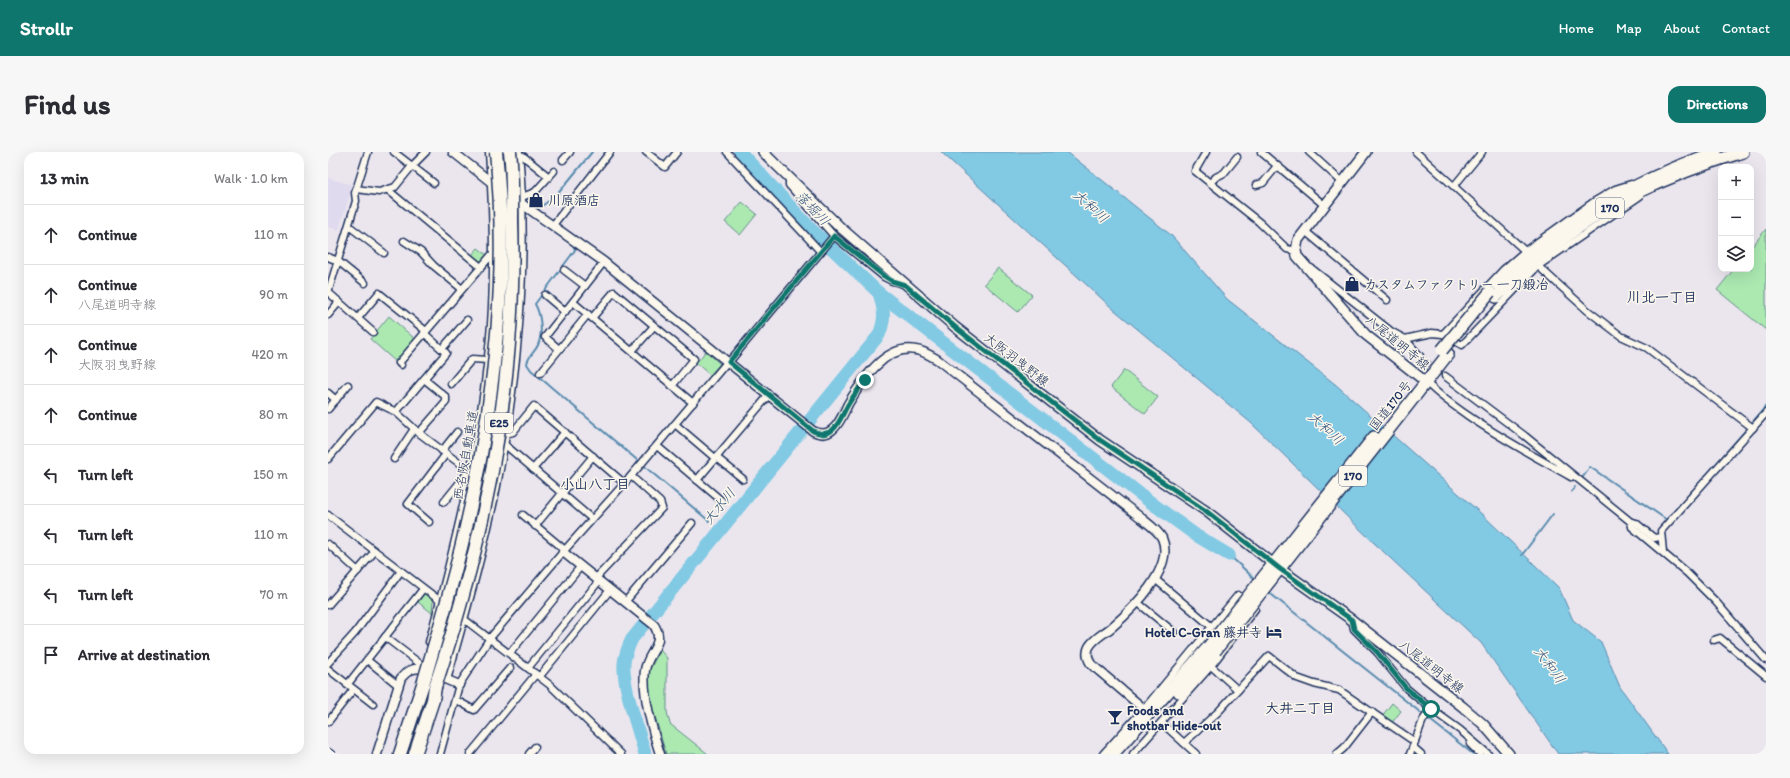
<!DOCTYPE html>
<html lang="en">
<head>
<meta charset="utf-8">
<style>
	body { margin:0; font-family:Itim,"Klee One",sans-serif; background:#f7f7f7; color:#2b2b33 }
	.controls { position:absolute; right:12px; top:12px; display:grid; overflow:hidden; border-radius:8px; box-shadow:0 4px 16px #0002 }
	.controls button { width:36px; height:36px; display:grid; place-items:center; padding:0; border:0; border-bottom:1px solid #e1e1e2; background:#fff; color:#2b2b33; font:20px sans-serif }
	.stop { position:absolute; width:12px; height:12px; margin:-9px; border:3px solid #0f766e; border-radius:50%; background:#fff }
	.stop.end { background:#0f766e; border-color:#fff; box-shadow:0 1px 4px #0008 }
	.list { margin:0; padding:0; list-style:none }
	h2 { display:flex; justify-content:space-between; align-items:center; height:52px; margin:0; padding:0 16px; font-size:17px }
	h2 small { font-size:13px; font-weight:400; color:#7c7c81 }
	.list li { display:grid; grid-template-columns:26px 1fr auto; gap:12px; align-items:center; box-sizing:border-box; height:60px; padding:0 16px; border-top:1px solid #e1e1e2 }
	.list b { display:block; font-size:15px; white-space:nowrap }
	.list p { margin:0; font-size:13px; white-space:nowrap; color:#7c7c81 }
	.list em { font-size:13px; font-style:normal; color:#7c7c81 }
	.icon { flex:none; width:22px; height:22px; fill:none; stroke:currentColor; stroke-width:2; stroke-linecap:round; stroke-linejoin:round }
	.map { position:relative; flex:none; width:1438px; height:602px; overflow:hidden; border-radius:12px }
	header { display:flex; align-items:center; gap:24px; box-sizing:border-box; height:56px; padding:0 20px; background:#0f766e; color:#fff }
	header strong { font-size:19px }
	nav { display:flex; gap:22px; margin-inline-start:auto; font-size:14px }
	.intro { display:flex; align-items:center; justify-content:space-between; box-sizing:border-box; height:96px; padding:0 24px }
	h1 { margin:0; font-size:28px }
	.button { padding:10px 18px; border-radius:12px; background:#0f766e; color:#fff; font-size:14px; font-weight:700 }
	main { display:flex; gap:24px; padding:0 24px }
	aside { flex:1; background:#fff; border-radius:12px; box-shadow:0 4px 16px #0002 }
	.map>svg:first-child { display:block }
	.built { fill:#e0daef }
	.green { fill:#abe9b1; stroke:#638c88 }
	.water { fill:#82c9e3; stroke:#598bae }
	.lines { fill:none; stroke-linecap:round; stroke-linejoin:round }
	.stream { stroke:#598bae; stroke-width:2 }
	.river { stroke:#82c9e3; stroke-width:13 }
	.minor-tunnel { stroke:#c1c1d1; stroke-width:6; stroke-dasharray:6 3; stroke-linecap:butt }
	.minor-casing { stroke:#1b2f5e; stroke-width:9 }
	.tertiary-casing { stroke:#1b2f5e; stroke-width:11 }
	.secondary-casing { stroke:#1b2f5e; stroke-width:12 }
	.trunk-casing { stroke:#1b2f5e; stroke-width:14 }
	.motorway-casing { stroke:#1b2f5e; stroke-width:15 }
	.minor { stroke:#fbf7ec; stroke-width:6 }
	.tertiary { stroke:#fbf7ec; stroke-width:8 }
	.secondary { stroke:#fbf7ec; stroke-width:9 }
	.trunk { stroke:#fbf7ec; stroke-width:11 }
	.motorway { stroke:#fbf7ec; stroke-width:12 }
	.trunk-bridge-casing { stroke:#1b2f5e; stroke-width:14; stroke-linecap:butt }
	.motorway-bridge-casing { stroke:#1b2f5e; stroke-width:15; stroke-linecap:butt }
	.trunk-bridge { stroke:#fbf7ec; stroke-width:11 }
	.motorway-bridge { stroke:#fbf7ec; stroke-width:12 }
	.route { stroke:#0f766e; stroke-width:5 }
	.labels { text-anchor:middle; stroke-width:3; stroke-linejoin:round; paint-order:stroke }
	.shield { fill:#fbf7ec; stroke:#5e6b89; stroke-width:1 }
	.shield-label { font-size:12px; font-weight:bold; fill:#1b2f5e }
	.poi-label { font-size:13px; font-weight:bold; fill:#1b2f5e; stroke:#fbf7ec; text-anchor:start }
	.street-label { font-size:13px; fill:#1b2f5e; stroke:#fbf7ec }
	.water-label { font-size:14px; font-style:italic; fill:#35567f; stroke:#fbf7ec }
	.neighbourhood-label { font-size:14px; font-weight:bold; fill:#1b2f5e; stroke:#fbf7ec }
</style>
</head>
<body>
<header>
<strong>Strollr</strong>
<nav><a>Home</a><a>Map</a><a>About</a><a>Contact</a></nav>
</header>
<div class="intro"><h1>Find us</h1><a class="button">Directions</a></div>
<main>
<aside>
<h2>13 min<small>Walk · 1.0 km</small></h2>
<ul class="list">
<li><svg class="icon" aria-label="ahead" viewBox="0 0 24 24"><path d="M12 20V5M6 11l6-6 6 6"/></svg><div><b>Continue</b></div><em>110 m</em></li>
<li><svg class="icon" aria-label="ahead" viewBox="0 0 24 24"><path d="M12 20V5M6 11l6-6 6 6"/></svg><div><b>Continue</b><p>八尾道明寺線</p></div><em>90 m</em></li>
<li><svg class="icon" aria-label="ahead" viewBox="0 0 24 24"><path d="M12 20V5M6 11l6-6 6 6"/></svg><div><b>Continue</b><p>大阪羽曳野線</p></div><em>420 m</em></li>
<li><svg class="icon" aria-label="ahead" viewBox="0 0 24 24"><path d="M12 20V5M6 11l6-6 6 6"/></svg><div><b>Continue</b></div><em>80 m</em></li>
<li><svg class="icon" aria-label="left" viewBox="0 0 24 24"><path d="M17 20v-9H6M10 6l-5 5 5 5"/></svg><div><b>Turn left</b></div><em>150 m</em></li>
<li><svg class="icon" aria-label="left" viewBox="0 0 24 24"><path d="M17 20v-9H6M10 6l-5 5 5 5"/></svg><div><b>Turn left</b></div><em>110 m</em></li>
<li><svg class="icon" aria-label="left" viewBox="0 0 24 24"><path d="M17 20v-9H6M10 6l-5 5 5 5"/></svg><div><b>Turn left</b></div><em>70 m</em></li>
<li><svg class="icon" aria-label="arrive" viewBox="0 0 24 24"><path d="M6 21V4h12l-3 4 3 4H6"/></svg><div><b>Arrive at destination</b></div></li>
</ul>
</aside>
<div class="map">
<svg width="1438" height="602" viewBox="0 0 1438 602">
	<rect width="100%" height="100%" fill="#ebe6ee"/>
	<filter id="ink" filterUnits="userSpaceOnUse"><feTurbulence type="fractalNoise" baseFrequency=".025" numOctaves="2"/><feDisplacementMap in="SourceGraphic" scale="8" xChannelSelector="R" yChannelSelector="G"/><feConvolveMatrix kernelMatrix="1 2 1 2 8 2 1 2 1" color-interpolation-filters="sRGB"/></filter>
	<g filter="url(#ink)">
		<path class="built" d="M 0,26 L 25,33 L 11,78 L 0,75 Z"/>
		<g class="green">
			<path d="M 414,50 L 429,62 L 412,83 L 397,70 Z"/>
			<path d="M 1438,77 L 1438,178 L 1389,138 L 1406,117 L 1423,117 L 1423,96 Z"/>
			<path d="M 150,96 L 159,103 L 153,110 L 149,110 L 143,104 Z"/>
			<path d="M 670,116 L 704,143 L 690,160 L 656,132 Z"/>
			<path d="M 61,164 L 87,187 L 68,210 L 42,187 Z"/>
			<path d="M 378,199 L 392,212 L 382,223 L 368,211 Z"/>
			<path d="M 796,218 L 830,245 L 817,262 L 783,235 Z"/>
			<path d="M 97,441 L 105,448 L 104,461 L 90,450 Z"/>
			<path d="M 332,498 L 339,506 L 339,560 L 342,572 L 380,602 L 338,602 L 321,544 L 321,519 Z"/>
			<path d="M 1064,551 L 1073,559 L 1063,572 L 1054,564 Z"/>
		</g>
		<path class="water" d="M 613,0 L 739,0 L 843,83 L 899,147 L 1007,232 L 1157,365 L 1231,436 L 1245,468 L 1273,490 L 1292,535 L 1340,602 L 1230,602 L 1153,491 L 1045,390 L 923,271 L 784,156 Z"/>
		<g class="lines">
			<g class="stream">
				<path d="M 208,58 L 228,44 L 264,0"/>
				<path d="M 245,93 L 247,98 L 207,152 C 213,163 215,181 210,193 C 207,200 200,204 199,212 L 203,218 L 381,369"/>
				<path d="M 1424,271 L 1438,254"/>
				<path d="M 1255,325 L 1262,315 L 1339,368"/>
				<path d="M 1243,340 L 1247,335"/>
				<path d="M 1361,343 L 1417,279"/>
				<path d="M 901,403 L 929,429"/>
				<path d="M 1194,403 L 1225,362"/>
				<path d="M 939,439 L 1145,602"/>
			</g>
			<g class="river">
				<path d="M 412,0 L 483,77 L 551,141 L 825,352 L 869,384 L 901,403"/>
				<path d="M 317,602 C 311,579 294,533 296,511 C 297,502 300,495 304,487 L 551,183 C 558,166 556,158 551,141"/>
			</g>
			<path class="minor-tunnel" d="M 1092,204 L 1117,224"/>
			<defs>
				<g id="minor">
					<path d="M 66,0 L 106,31"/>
					<path d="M 318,0 L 337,15 L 349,0"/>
					<path d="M 399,0 L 492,99"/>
					<path d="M 878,0 L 867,19 L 931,70 L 959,97 L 968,99"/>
					<path d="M 933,0 L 996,53"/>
					<path d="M 981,0 L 1014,30"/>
					<path d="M 1088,0 L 1197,99"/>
					<path d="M 195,4 L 221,25"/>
					<path d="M 235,8 L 242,0"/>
					<path d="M 461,26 L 461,33 L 506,84 L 556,125 L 564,129 L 575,132"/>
					<path d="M 882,31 L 888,25 L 896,21 L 909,5"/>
					<path d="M 928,33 L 935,31 L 949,14"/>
					<path d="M 1126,34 L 1154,0"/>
					<path d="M 28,37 L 51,40 L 67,35 L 84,14 L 98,0"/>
					<path d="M 60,38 L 153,115"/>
					<path d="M 194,45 L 207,40 L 226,19"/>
					<path d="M 225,73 L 282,0"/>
					<path d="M 21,74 L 56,101"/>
					<path d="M 977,79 L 1059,148"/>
					<path d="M 76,89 L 93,100 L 106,114 L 134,137"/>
					<path d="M 0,105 L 10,109 L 37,131"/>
					<path d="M 1210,114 L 1259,158 L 1293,184 L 1319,196 L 1425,276"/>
					<path d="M 983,116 L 1064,180 L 1077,187 L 1092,204"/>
					<path d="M 236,118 L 257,134"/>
					<path d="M 0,140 L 45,180"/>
					<path d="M 0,141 L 28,49 L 27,41 L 40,0"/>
					<path d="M 217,143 L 237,160"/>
					<path d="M 245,150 L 365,251"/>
					<path d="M 0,163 L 11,150"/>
					<path d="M 30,166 L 51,141 L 98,179"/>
					<path d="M 264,166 L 286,140 L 366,207 L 344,234"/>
					<path d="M 1115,182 L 1175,118 L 1197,99 L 1267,49 L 1287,37 L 1303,32"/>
					<path d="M 1077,187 L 1104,181 L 1115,182 L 1134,193 L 1210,114 L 1312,44"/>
					<path d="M 114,197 L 139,168"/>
					<path d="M 231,197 L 217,185 L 276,110"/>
					<path d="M 304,199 L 326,174"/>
					<path d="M 401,210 L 506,84"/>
					<path d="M 73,213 L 71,211 L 166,100"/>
					<path d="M 212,221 L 260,162"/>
					<path d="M 1117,224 L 1197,284 L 1303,370 L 1304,375 L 1359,421 L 1388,450 L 1438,508"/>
					<path d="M 1098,230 C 1110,243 1125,253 1139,263 C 1172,286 1208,305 1243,325"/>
					<path d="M 123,232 L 144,207 L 160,208"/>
					<path d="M 0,241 L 8,248"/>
					<path d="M 0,257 L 20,233"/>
					<path d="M 68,260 L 118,201 L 96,181"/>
					<path d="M 347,272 L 387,306"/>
					<path d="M 91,281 L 118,250 L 118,245 L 96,227"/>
					<path d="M 178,282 L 185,280 L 206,254 L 297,332"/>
					<path d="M 176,292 L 264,367"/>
					<path d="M 329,294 L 394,349"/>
					<path d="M 114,299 L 129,280"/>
					<path d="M 388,305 L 415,327"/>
					<path d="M 0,307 L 48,250 L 68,260 L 91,281 L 143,320"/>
					<path d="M 66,307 L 86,277"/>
					<path d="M 205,317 L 237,280"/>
					<path d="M 369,328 L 441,243"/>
					<path d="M 116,350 L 141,319"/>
					<path d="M 0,363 L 222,533 L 293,602"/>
					<path d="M 195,363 L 237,398"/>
					<path d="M 101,370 L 80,352 L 118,302"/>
					<path d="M 1303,370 L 1308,371 L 1326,386 L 1333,385"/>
					<path d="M 207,374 L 265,304"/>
					<path d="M 0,392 L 30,419"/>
					<path d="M 1335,400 L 1333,379 L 1438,261"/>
					<path d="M 268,426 L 334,356 L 332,350 L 303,324"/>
					<path d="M 827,427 L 884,475"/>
					<path d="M 297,450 L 364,371"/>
					<path d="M 809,450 L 846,480"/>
					<path d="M 0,453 L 47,399"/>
					<path d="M 1024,468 L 1026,477 L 1049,500 L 1078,536 L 1103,557 L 1132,578 L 1160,602"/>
					<path d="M 57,485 L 95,514"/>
					<path d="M 1386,488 L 1392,486 L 1438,524"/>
					<path d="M 101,490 C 129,385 155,281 163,172 C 167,115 165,58 161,0"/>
					<path d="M 182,501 L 253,414"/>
					<path d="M 39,508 L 71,534"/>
					<path d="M 0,511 L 27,481 L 73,419"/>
					<path d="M 883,514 L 910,538 L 941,504 L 969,526 L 986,532 L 1011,538 L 1087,590"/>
					<path d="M 200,516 L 271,429"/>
					<path d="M 0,517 L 45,552"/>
					<path d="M 212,524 L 282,438"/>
					<path d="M 119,528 C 137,464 156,399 169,334 C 190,224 201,112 191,0"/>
					<path d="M 19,533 L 95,437"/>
					<path d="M 128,548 L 146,558 L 182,516"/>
					<path d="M 0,570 L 25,538"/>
					<path d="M 834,571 L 868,602"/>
					<path d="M 856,591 L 891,559 L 910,538"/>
					<path d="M 1142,592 L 1152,602"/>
					<path d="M 1085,595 L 1093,602"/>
					<path d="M 0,600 L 3,602"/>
					<path d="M 112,602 L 131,533 L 162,486 L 235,400 L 303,324 L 400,209"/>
					<path d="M 142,602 L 208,522"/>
					<path d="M 201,602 L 207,595"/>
					<path d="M 775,602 L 816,557 L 910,443 L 927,457 L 883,514 L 805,602"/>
					<path d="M 1009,602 L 1016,596 L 1044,560"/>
					<path d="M 1082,602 L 1095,568 L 1103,557 L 1105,559"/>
				</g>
				<g id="tertiary">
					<path d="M 125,0 L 163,30 L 276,110 L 485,279 C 491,282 498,283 504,278 C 512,272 516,260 520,252 C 534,229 557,192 588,198 C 596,199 603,204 610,208 L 812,365 C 819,371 829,377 834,386 C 847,416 805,457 784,475 C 777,481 766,486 761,495 C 758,501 759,506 763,512 L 816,557"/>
					<path d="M 235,400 L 326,473 C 338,492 320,499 317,518 C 314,540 325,580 332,602"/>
					<path d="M 49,602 L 73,526 C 79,519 85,515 94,517 L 131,533"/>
				</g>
				<g id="secondary">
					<path d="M 435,0 L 513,76 L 627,175 L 772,288 L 878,359 L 952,417 L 1024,468 L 1135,555 L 1155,572 L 1181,602"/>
					<path d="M 1038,0 L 970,88 L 968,99 L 969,104 L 1038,183 L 1098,230"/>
				</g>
				<g id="trunk">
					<path d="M 1170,133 C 1234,70 1305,29 1388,0"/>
					<path d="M 1168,145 C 1209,106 1253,69 1304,43 C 1339,26 1378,11 1415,0"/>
					<path d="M 936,424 L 1046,285"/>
					<path d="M 942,429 L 1120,202"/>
					<path d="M 851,540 L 887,499"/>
					<path d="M 785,602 L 881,494"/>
				</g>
				<g id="motorway">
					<path d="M 72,602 L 95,532"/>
					<path d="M 87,602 L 105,548 L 107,535"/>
				</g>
			</defs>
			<use href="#minor" class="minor-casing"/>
			<use href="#tertiary" class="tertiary-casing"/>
			<use href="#secondary" class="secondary-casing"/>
			<use href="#trunk" class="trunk-casing"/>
			<use href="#motorway" class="motorway-casing"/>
			<use href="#minor" class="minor"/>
			<use href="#tertiary" class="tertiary"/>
			<use href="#secondary" class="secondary"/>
			<use href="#trunk" class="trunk"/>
			<use href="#motorway" class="motorway"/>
			<defs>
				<g id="trunk-bridge">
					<path d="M 1114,198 L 1162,140"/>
					<path d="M 881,494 L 936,424"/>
					<path d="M 887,499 L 942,429"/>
				</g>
				<g id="motorway-bridge">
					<path d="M 95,532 C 113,471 131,410 144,348 C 168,237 180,114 168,0"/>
					<path d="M 107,535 C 117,504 127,474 135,443 C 169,322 188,195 184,69 C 184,46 185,23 182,0"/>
				</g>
			</defs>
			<use href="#trunk-bridge" class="trunk-bridge-casing"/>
			<use href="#motorway-bridge" class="motorway-bridge-casing"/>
			<use href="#trunk-bridge" class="trunk-bridge"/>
			<use href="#motorway-bridge" class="motorway-bridge"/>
		</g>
	</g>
	<g class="lines" filter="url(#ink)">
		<path class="route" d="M 537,228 C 532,235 526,243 521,251 C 512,265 507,290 485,279 L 401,210 L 506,84 L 556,124 L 564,129 L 577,133 L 627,175 L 772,288 L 878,359 L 952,417 L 1024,468 L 1026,477 L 1049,500 L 1078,536 L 1103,557"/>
	</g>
	<defs>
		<symbol id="shop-bare" viewBox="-9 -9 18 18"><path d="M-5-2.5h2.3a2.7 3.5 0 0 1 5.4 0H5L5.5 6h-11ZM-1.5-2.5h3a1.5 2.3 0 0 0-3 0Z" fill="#1b2f5e" stroke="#fbf7ec" stroke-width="2.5" paint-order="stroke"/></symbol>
		<symbol id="hotel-bare" viewBox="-9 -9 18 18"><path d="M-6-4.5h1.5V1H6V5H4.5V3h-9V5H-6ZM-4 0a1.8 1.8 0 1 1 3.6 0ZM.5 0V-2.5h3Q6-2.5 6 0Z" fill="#1b2f5e" stroke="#fbf7ec" stroke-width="2.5" paint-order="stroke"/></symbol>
		<symbol id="bar-bare" viewBox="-9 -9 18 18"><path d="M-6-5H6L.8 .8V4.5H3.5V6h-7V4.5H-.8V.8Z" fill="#1b2f5e" stroke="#fbf7ec" stroke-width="2.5" paint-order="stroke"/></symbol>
	</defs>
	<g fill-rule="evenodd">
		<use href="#shop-bare" x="197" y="37" width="22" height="22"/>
		<use href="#shop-bare" x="1013" y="121" width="22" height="22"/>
		<use href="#hotel-bare" x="935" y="469" width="22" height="22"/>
		<use href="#bar-bare" x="776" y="554" width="22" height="22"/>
	</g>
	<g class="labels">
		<g class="shield">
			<rect x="1268" y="46" width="28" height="20" rx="3"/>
			<rect x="157" y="261" width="28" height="20" rx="3"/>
			<rect x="1011" y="314" width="28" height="20" rx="3"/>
		</g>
		<g class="shield-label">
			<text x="1282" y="60">170</text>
			<text x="171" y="275">E25</text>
			<text x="1025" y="328">170</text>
		</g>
		<g class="poi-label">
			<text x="220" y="53">川原酒店</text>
			<text x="1036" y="137">カスタムファクトリー 一刀鍛冶</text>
			<text x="934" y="485" text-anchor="end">Hotel C-Gran 藤井寺</text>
			<text x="799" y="563">Foods and<tspan x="799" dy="15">shotbar Hide-out</tspan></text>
		</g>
		<g class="street-label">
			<text transform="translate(1070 190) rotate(39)" y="5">八尾道明寺線</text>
			<text transform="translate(689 207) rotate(38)" y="5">大阪羽曳野線</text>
			<text transform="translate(1062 253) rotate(-52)" y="5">国道170号</text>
			<text transform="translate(137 303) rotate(-80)" y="5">西名阪自動車道</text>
			<text transform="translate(1104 514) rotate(38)" y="5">八尾道明寺線</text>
		</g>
		<g class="water-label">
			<text transform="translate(763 54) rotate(42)" y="5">大和川</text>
			<text transform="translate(485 56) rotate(46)" y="5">落堀川</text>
			<text transform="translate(998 276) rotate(42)" y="5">大和川</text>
			<text transform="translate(391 354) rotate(-51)" y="5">大水川</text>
			<text transform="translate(1222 513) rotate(54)" y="5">大和川</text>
		</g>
		<g class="neighbourhood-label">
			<text x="1334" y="150">川北一丁目</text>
			<text x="267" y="337">小山八丁目</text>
			<text x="972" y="561">大井二丁目</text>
		</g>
	</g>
</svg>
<div class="controls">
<button>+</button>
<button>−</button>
<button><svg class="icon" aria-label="layers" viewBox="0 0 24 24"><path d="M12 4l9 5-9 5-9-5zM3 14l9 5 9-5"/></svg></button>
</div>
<div class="stop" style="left:1103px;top:557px"></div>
<div class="stop end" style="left:537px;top:228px"></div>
</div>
</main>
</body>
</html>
